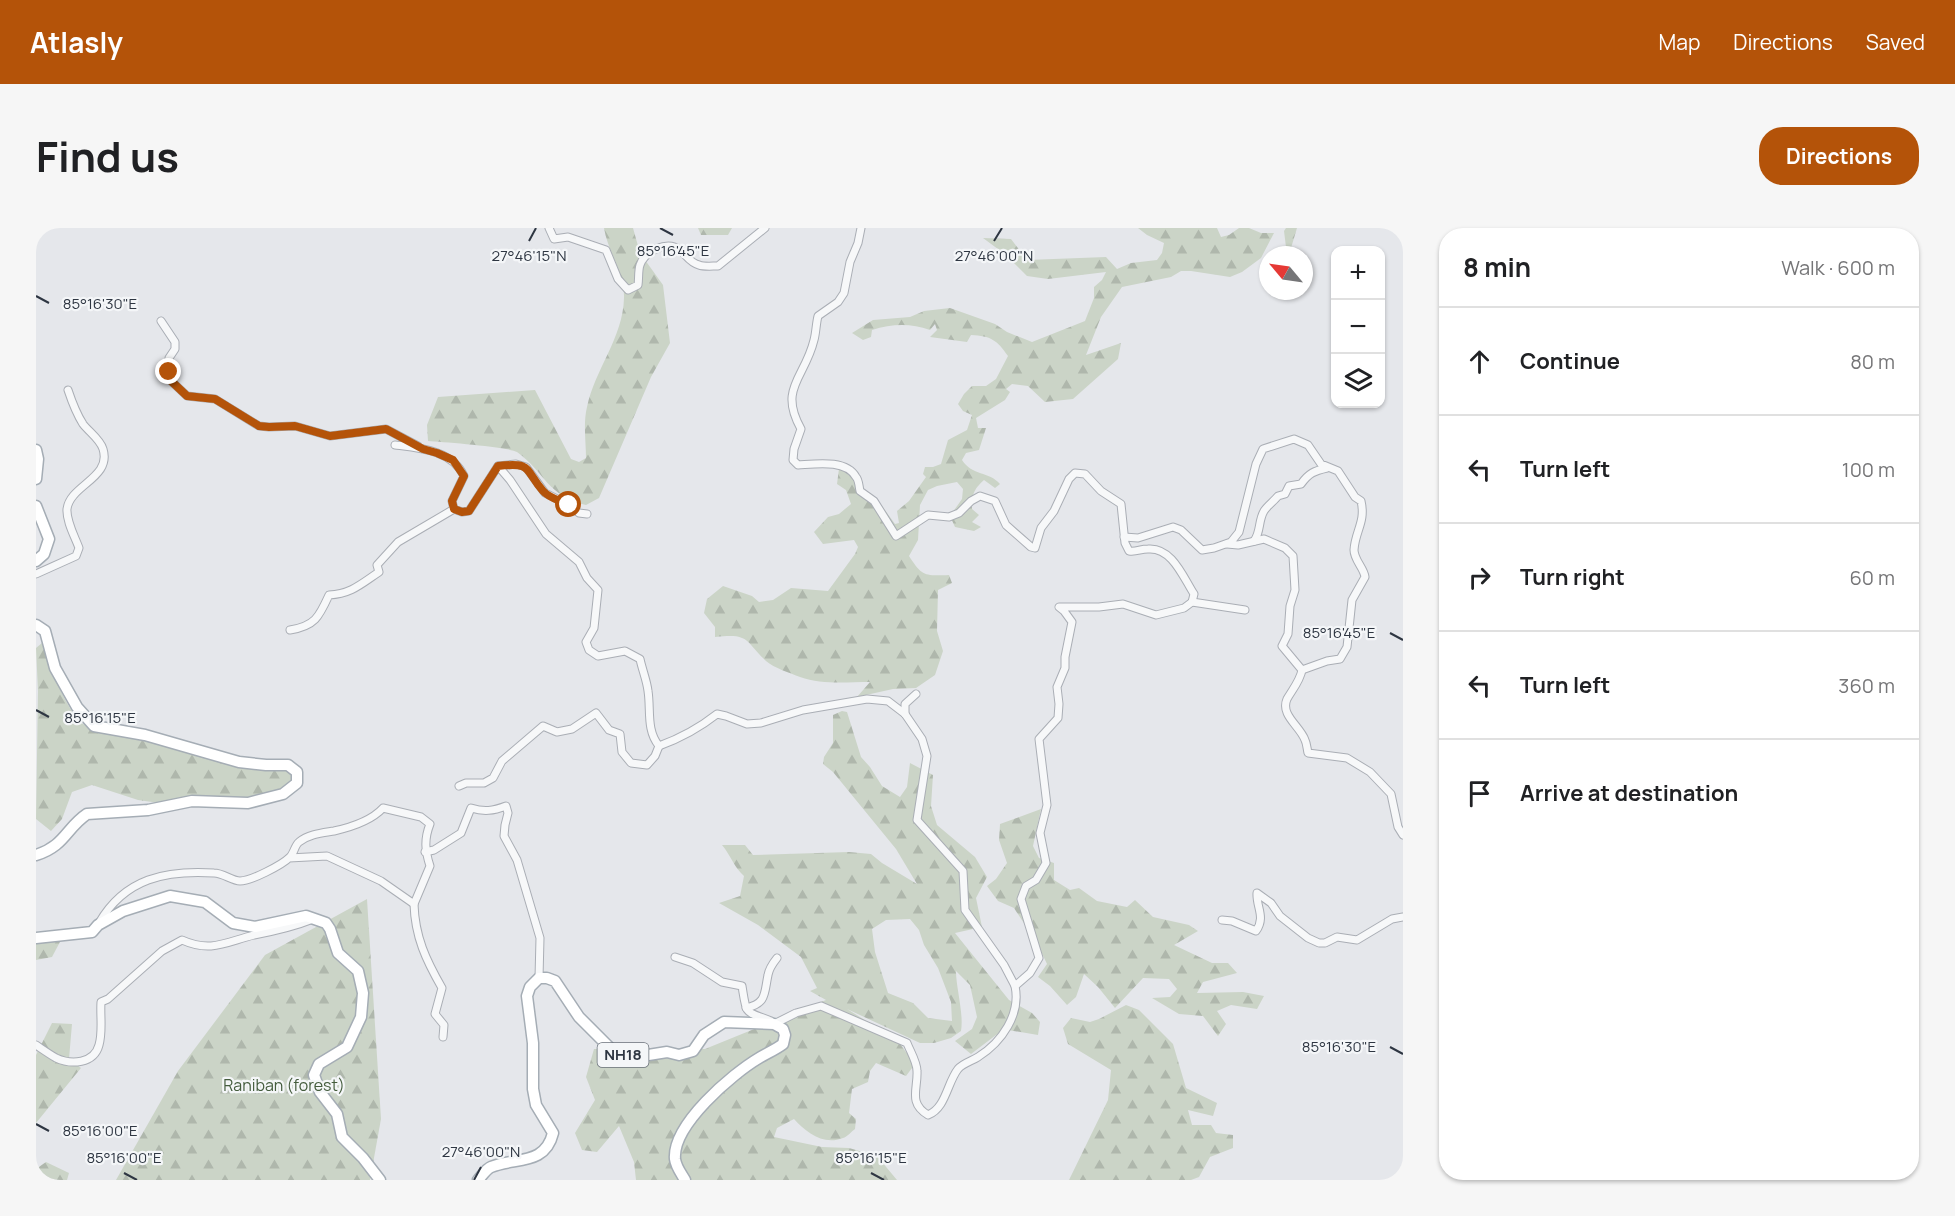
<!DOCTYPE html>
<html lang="en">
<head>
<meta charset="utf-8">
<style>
	body { margin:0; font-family:Manrope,sans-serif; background:#f6f6f6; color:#202124 }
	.controls { position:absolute; right:18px; top:18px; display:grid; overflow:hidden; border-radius:12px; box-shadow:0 2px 4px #0004 }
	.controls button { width:54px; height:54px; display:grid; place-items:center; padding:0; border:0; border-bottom:2px solid #e0e0e0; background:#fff; color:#202124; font:30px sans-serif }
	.compass { position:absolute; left:1223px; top:18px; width:54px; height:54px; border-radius:50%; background:#fff; box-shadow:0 2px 4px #0004; rotate:299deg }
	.stop { position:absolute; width:18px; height:18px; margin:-14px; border:4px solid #b45309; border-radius:50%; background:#fff }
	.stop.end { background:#b45309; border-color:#fff; box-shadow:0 2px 6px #0008 }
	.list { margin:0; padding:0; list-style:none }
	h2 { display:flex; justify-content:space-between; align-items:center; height:78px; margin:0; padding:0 24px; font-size:26px }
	h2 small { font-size:20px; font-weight:400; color:#757577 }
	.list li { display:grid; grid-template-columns:39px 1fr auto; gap:18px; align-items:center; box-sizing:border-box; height:108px; padding:0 24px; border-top:2px solid #e0e0e0 }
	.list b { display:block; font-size:22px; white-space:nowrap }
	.list em { font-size:20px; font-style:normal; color:#757577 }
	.icon { flex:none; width:33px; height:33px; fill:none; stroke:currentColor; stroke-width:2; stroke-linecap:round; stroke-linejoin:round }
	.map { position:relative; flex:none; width:1367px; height:952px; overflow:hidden; border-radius:24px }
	header { display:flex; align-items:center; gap:36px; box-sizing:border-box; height:84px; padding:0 30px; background:#b45309; color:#fff }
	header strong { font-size:28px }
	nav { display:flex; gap:33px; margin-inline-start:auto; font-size:21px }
	.intro { display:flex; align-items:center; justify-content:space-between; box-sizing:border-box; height:144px; padding:0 36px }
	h1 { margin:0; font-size:42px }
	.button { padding:15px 27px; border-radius:24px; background:#b45309; color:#fff; font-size:21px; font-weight:700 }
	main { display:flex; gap:36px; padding:0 36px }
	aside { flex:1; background:#fff; border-radius:24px; box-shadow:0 2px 4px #0004 }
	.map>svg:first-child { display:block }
	.forest { fill:url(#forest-firs); fill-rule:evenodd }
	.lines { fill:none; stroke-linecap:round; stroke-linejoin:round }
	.street-casing { stroke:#aaaeb5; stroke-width:9 }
	.primary-casing { stroke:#a5adb5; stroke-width:13 }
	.street { stroke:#f7f8f9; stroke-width:7 }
	.primary { stroke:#fff; stroke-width:10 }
	.route { stroke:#b45309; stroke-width:8 }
	.ticks { fill:none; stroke:#2e3642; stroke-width:2 }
	.labels { text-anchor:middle; stroke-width:4.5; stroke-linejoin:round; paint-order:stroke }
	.shield { fill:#f4f6f8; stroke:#697079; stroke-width:1.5 }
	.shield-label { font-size:15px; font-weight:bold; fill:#2e3642 }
	.park-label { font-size:16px; fill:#445c3d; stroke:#f4f6f8 }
	.ticks-label { font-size:15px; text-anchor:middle; fill:#2e3642; stroke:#f4f6f8; stroke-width:4.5; stroke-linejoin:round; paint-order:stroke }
</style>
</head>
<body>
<header>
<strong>Atlasly</strong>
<nav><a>Map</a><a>Directions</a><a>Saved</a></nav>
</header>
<div class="intro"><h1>Find us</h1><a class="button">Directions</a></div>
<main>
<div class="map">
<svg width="1367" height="952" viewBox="0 0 1367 952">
	<defs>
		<pattern id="forest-firs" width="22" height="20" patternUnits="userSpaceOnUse" patternTransform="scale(1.5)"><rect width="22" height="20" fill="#cbd4c7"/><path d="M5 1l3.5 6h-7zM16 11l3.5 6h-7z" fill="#afb7ac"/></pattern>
	</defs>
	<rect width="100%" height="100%" fill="#e5e7eb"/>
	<g class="forest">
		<path d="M 568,0 L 597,0 L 604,25 L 627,57 L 634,115 L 615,149 L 563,270 L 550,277 C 511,268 509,244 481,224 C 472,219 407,214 392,213 L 391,197 L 402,169 L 499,162 L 535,231 L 543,234 L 550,230 C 550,214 547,195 551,179 C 559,141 587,110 588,70 C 589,45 572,25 568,0 Z"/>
		<path d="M 662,0 L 696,0 L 692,7 L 665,7 Z"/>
		<path d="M 1102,0 L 1181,0 L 1185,9 L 1193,7 L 1203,0 L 1213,0 L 1225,5 L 1238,5 L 1225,30 L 1206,44 L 1194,49 L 1155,43 L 1145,43 L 1135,49 L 1086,59 L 1065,89 L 1050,127 L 1085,115 L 1082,131 L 1037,171 L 1009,174 L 992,158 L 976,156 L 970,161 L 974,164 L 969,172 L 940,190 L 942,200 L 950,200 L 943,222 L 930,225 L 926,232 C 936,248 953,243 964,256 L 959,260 L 948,252 C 937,262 936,267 936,281 L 943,287 L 936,294 L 945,299 L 938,303 L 919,299 L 914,288 L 926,271 L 927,261 L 921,254 L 901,258 L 892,262 L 884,277 L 882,312 L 873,328 C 886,348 888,348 913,347 L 916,355 L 902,362 L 901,403 L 907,423 L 899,447 L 880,460 L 857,461 L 821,469 L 834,454 C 811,454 786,457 764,449 C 754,445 738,440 730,433 C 708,412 714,405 679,409 L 679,399 L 668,385 L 671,371 L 687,358 L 716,368 L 723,374 L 737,372 L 755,360 L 792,363 L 819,326 L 822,319 L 818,312 L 787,316 L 778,304 L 792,289 L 803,286 L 815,276 L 810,262 L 801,256 L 804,233 L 816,240 L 829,265 L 846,278 L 859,296 L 863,295 L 861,283 L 873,273 L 890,249 L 887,246 L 889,239 L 897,239 L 905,236 L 912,212 L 931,202 L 936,187 L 927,183 L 922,176 L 928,166 L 936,158 L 950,158 L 960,151 L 972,128 C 961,112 955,108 935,107 L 931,114 L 894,109 L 901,102 L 899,96 L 894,102 C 874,95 856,96 836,102 L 835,109 L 827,112 L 816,105 L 837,92 L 874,89 L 888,83 L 914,80 L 959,96 L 971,104 L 996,114 L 1049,93 L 1058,70 L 1058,59 L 1066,52 L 1070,44 L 1012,51 L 991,48 L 970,27 L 947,10 L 975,11 L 991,32 L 1070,29 L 1081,41 L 1095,35 L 1121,32 L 1126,25 L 1128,15 L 1111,7 Z"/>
		<path d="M 1250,0 L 1261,0 L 1255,20 L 1250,19 L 1248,3 Z"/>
		<path d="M 6,415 C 10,432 33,487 47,496 C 68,508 91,505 114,510 C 159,518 203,530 248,540 L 256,544 L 258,551 L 244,562 L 210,572 L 123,575 L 102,572 L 56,557 L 36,564 L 26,591 L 15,603 L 0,591 L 2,463 L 0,420 Z"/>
		<path d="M 806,483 L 811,484 L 825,529 L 834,539 L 846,558 L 864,569 L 871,559 L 874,535 L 897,547 L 895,578 L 901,597 L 939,629 L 951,649 L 940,670 L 946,699 L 919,705 L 973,772 L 996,785 L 1004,794 L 1002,807 L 972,802 L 960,807 L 935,826 L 919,813 L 936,801 L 941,789 L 934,757 L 920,743 C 920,760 928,786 925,803 L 915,810 L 898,815 L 884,815 L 811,781 L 861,812 L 879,836 L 870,848 L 840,835 L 834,843 L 832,854 L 816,861 L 813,885 L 820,891 L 819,901 C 816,903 811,909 807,910 C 787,918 770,904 758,891 L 741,900 L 738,909 L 786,919 L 813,920 L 841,928 L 861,952 L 600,952 L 598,934 L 583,898 L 561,924 L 546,922 L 539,905 L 559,872 L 550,849 L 558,821 L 669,821 L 790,772 L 774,763 L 781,760 L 765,729 L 722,697 L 683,675 L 704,668 L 708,648 C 698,639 695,628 686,617 L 709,617 L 717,627 L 813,624 L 835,626 L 846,635 L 881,656 L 860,621 L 797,544 L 787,536 L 788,529 L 797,515 L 797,487 ZM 874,691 L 883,702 L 888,717 L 902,740 L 915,774 L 916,793 L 892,790 L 877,775 L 852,765 L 839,724 L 836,701 L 850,692 Z"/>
		<path d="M 1005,581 L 997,618 L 1003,630 L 1018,635 L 1018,652 L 1034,662 L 1043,660 L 1061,673 L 1091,679 L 1099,672 L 1117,689 L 1153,697 L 1162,703 L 1138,717 L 1176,735 L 1192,735 L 1201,745 L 1167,754 L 1161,765 L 1207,764 L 1228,768 L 1221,781 L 1195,777 L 1181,783 L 1190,796 L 1182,808 L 1167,788 L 1143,786 L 1116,770 L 1134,769 L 1141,761 L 1133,751 L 1107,750 L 1079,780 L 1062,759 L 1048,746 L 1040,769 L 1031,777 L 1014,758 L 1002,749 L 1011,736 L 1002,717 L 978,680 L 962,673 L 951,658 L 960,651 L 971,635 L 963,612 L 964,596 Z"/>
		<path d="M 331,671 L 345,891 L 334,952 L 80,952 L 142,843 L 229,727 Z"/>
		<path d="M 25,712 L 16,729 L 0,732 L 0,714 Z"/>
		<path d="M 1090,777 L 1103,782 L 1137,816 L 1150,860 L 1181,875 L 1177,888 L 1152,882 L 1156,897 L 1175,897 L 1180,905 L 1197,907 L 1197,920 L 1174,929 L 1163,949 L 1155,952 L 1033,952 L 1072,872 L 1075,842 L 1032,816 L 1027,800 L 1035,790 L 1054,794 L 1063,791 Z"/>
		<path d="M 16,795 L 36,796 L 33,831 L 45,840 L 0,895 L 0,827 Z"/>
		<path d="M 10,934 L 33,945 L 31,952 L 0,952 L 0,941 Z"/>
	</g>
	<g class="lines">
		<defs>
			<g id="street">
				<path d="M 513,0 L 518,11 L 532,9 L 570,22 L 582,51 L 592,62 L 602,57 C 603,51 602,43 604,37 C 609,23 631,12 644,22 C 650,27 654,35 663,37 C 668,39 676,38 682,38 L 729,0"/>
				<path d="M 125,93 L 139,114 L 139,121 L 133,130 L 132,150 L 151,168 L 179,171 L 223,198 L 233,199 L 259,198 L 294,208 L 350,201 L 382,218"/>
				<path d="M 359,217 C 384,220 416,222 428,248 L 416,273 L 418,281 L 426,284 L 433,283 L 462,238 L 474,252 L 510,306 L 543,334 L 551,350 L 562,362 L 558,400 L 550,414 L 553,422 L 562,428 L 589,423 L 604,431 C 606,441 611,453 612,463 C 615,482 610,502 623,518 C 645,510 662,501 681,486 L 690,488 L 711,496 L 725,495 L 767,482 L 831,471 L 852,473 L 869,486 L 886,511 L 891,528 L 881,592 L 927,643 L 929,682 L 968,737 L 979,758"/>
				<path d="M 462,238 L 480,236 L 490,239 L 509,265 L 533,277 L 543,285 L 551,286"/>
				<path d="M 1088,309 L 1102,310 L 1137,299 L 1145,302 L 1166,322 L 1178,320 L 1195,314 L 1203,304 L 1220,236 L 1227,221 L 1258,211 L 1272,217 L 1285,236 L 1302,243 L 1319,269 L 1325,273 C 1330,294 1319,303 1318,322 C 1318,332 1328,340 1329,349 L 1316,372 L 1311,419 L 1304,431 L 1291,433 L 1266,442"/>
				<path d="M 1218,313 C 1225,304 1222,293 1228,283 C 1231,278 1238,273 1242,268 L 1249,266 L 1253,258 L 1265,256 C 1273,245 1278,243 1291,240"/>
				<path d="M 1191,316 L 1202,317 L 1228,311 L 1249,320 L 1257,328 L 1259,362 L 1254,378 L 1252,406 L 1246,418 L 1266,442 C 1264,453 1256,462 1251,471 C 1244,487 1264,498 1269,512 C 1271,516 1271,521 1272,525 L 1311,530 L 1334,544 L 1355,566 L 1362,599 L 1367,607"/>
				<path d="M 0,346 L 40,328 L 43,320 C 39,309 30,293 31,281 C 34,257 76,250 67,221 C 64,211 53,204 47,196 C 40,185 36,174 32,162"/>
				<path d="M 1156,374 L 1209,382"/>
				<path d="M 254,402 C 279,398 283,389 293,367 C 315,366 325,356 343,344 L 341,337 L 362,314 L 418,281"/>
				<path d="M 869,486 L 869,476 L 880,466"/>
				<path d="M 423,558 L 430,555 L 448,555 L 457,550 L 466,533 L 507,498 L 521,504 L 536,501 L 560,485 L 573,502 L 584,506 L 586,524 L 595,535 L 611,537 L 619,528 L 623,518"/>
				<path d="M 389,624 L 398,622 L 425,605 L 435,580 C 448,584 457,583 470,578 L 472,585 L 469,597 L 468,608 L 481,632 L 504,710 L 503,750"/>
				<path d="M 378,676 C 379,709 390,732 406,760 L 399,786 L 408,797 L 407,809"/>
				<path d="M 1186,692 L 1196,693 L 1220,703 C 1230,689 1220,679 1221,665 L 1235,675 L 1244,688 L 1272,710 L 1283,715 L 1289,715 L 1301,709 L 1321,712 L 1356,691 L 1367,689"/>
				<path d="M 63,695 C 89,650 130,642 178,645 C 187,645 196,653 204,653 C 215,653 246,637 254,629 C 258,625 259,617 263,614 C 273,606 286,605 298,603 C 316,599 335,593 347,580 L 385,589 L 394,596 C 388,611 389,623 394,638 L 378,676 L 345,653 L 291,628 L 253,630"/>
				<path d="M 639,729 L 657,735 L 686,754 L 706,758 C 711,789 708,782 735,793"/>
				<path d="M 710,780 C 731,775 728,766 732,747 C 733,741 737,735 741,730"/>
				<path d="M 738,796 L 760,785 L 785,778 L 871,815 C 874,823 881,834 881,843 C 882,861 872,875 892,887 C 910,880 911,855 922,841 C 927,835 936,833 942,829 C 966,814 985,786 979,758 L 994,745 L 1003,730 L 985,671 L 990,658 L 1000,652 L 1010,635 L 1004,605 L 1011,577 L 1003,511 L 1022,490 L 1023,476 L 1021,459 L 1029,440 L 1029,429 L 1036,394 L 1028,383 L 1023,379 L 1063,379 L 1087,376 L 1120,387 L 1148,380 L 1156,374 L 1158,366 C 1147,349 1136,319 1112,321 C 1104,321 1101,324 1093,323 L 1089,315 L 1085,276 L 1065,263 L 1049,246 L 1039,245 L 1033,251 L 1018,283 L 1005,300 L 999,320 L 995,319 L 970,297 L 959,273 L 944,268 L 935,273 L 923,285 L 913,289 L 892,287 L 860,308 L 838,273 L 824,263 C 823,259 823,252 820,249 C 810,231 779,236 762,237 L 757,232 L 758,221 L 765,201 C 742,160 769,150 778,112 C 780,105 780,96 782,88 L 802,74 L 808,65 L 814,34 L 822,15 L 825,0"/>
				<path d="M 0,817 C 6,821 13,826 20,830 C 35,837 58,836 63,817 C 67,803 64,788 65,774 L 72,771 L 126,723 L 146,712 C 175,725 190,714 218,707 C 239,703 257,699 277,691"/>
			</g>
			<g id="primary">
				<path d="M 0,222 L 2,231 L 0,251"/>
				<path d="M 0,278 L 13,311 L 8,326 L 0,333"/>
				<path d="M 0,397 L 9,403 L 19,440 L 41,479 L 58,498 L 109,507 L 203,534 L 230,537 L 252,537 L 261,544 L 261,555 L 247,566 L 212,575 L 156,573 L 112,582 L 51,586 C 30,600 29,618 0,627"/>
				<path d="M 0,710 L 56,704 L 62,697 L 87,683 L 134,668 L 169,674 L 197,695 L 219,699 L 270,688 L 290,695 L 294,701 L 302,725 L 322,743 L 327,765 L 325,789 L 311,819 L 283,836 L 278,847 L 284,864 L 301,886 L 306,909 L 327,930 L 344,952"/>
				<path d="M 442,952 C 446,948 450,941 455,939 C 479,929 509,938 517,905 L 500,877 L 497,861 L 497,815 L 491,768 L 494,759 L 503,750 L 511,750 L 519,753 L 543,789 L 575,821 L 586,827 L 606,828 L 631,824 L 643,827 L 657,823 L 668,807 L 688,794 L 738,796 L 747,801 L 749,807 L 747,816 C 739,822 731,825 723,830 C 696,846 636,897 639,931 C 640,939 645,945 649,952"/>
			</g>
		</defs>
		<use href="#street" class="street-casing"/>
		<use href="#primary" class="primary-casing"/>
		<use href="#street" class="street"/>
		<use href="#primary" class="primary"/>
	</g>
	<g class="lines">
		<path class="route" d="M 133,144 L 132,150 L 151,168 L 179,171 L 223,198 L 233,199 L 259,198 L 294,208 L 350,201 L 387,221 L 401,225 L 417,232 L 428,248 L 416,273 L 418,281 L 426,284 L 433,283 L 462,238 C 497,234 488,241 507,263 C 513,270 525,273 533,277"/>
	</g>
	<path class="ticks" d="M 624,0 L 637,7M 493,13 L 500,0M 958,13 L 966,0M 0,68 L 13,75M 1354,405 L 1367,412M 0,482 L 13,489M 1354,819 L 1367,826M 0,896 L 13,903M 88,945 L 101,952M 835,945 L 848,952M 438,952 L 445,939"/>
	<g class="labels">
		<rect class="shield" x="561.5" y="815" width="51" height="24" rx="4.5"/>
		<g class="shield-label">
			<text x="587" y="832">NH18</text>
		</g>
		<g class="park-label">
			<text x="248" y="863">Raniban (forest)</text>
		</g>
	</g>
	<g class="ticks-label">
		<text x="637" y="28">85°16'45"E</text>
		<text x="493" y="33">27°46'15"N</text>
		<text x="958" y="33">27°46'00"N</text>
		<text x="64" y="81">85°16'30"E</text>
		<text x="1303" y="410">85°16'45"E</text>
		<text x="64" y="495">85°16'15"E</text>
		<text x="1303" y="824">85°16'30"E</text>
		<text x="64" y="908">85°16'00"E</text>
		<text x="445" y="929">27°46'00"N</text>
		<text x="88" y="935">85°16'00"E</text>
		<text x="835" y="935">85°16'15"E</text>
	</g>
</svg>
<div class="controls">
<button>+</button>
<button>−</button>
<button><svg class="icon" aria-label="layers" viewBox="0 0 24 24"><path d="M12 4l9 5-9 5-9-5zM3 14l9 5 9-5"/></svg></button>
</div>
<svg class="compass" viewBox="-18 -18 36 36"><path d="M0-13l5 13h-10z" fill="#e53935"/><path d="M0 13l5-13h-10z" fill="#757577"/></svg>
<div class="stop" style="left:533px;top:277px"></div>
<div class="stop end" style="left:133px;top:144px"></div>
</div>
<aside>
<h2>8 min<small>Walk · 600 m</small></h2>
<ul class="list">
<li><svg class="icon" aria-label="ahead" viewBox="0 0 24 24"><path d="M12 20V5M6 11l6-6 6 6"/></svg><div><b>Continue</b></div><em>80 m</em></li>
<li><svg class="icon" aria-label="left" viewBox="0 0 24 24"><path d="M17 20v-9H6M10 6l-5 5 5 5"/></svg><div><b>Turn left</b></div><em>100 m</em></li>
<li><svg class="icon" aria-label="right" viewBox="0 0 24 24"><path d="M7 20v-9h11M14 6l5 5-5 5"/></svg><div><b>Turn right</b></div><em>60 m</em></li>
<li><svg class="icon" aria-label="left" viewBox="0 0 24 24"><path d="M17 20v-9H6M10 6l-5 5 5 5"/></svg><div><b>Turn left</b></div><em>360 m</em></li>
<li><svg class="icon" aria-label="arrive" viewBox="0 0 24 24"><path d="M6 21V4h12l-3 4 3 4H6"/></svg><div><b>Arrive at destination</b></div></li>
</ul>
</aside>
</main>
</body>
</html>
